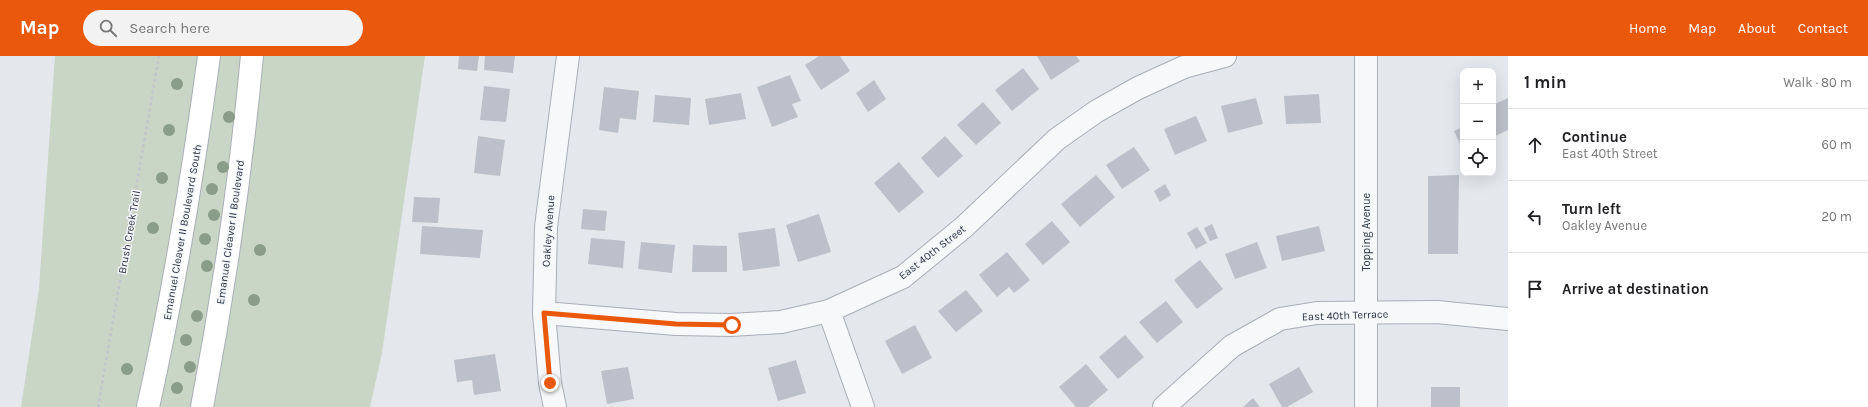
<!DOCTYPE html>
<html lang="en">
<head>
<meta charset="utf-8">
<style>
	body { margin:0; font-family:Karla,sans-serif; background:#f2f2f2; color:#202124 }
	.controls { position:absolute; right:12px; top:12px; display:grid; overflow:hidden; border-radius:8px; box-shadow:0 4px 16px #0002 }
	.controls button { width:36px; height:36px; display:grid; place-items:center; padding:0; border:0; border-bottom:1px solid #e0e0e0; background:#fff; color:#202124; font:20px sans-serif }
	.stop { position:absolute; width:12px; height:12px; margin:-9px; border:3px solid #ea580c; border-radius:50%; background:#fff }
	.stop.end { background:#ea580c; border-color:#fff; box-shadow:0 1px 4px #0008 }
	.list { margin:0; padding:0; list-style:none }
	h2 { display:flex; justify-content:space-between; align-items:center; height:52px; margin:0; padding:0 16px; font-size:17px }
	h2 small { font-size:13px; font-weight:400; color:#757577 }
	.list li { display:grid; grid-template-columns:26px 1fr auto; gap:12px; align-items:center; box-sizing:border-box; height:72px; padding:0 16px; border-top:1px solid #e0e0e0 }
	.list b { display:block; font-size:15px; white-space:nowrap }
	.list p { margin:0; font-size:13px; white-space:nowrap; color:#757577 }
	.list em { font-size:13px; font-style:normal; color:#757577 }
	.icon { flex:none; width:22px; height:22px; fill:none; stroke:currentColor; stroke-width:2; stroke-linecap:round; stroke-linejoin:round }
	.map { position:relative; flex:none; width:1508px; height:351px; overflow:hidden }
	header { display:flex; align-items:center; gap:24px; box-sizing:border-box; height:56px; padding:0 20px; background:#ea580c; color:#fff }
	header strong { font-size:19px }
	nav { display:flex; gap:22px; margin-inline-start:auto; font-size:14px }
	.search { width:280px; height:36px; background:#f2f2f2; display:flex; align-items:center; gap:10px; box-sizing:border-box; padding:0 14px; border-radius:22px; color:#757577; font-size:15px }
	main { display:flex }
	aside { flex:1; background:#fff }
	.map>svg:first-child { display:block }
	.green { fill:#c9d6c5 }
	.building { fill:#bbc0ca }
	.lines { fill:none; stroke-linecap:round; stroke-linejoin:round }
	.street-casing { stroke:#a9aeb7; stroke-width:24 }
	.secondary-casing { stroke:#a9aeb7; stroke-width:24 }
	.path { stroke:#c2c5cb; stroke-width:2.5; stroke-dasharray:3 3; stroke-linecap:butt }
	.street { stroke:#f7f8fa; stroke-width:22 }
	.secondary { stroke:#fff; stroke-width:22 }
	.tree { fill:#899d89 }
	.route { stroke:#ea580c; stroke-width:5 }
	.labels { text-anchor:middle; stroke-width:3; stroke-linejoin:round; paint-order:stroke }
	.street-label { font-size:11px; fill:#2b3445; stroke:#f4f6f9 }
</style>
</head>
<body>
<header>
<strong>Map</strong>
<div class="search"><svg class="icon" aria-label="search" viewBox="0 0 24 24"><circle cx="10" cy="10" r="6"/><path d="M15 15l6 6"/></svg>Search here</div>
<nav><a>Home</a><a>Map</a><a>About</a><a>Contact</a></nav>
</header>
<main>
<div class="map">
<svg width="1508" height="351" viewBox="0 0 1508 351">
	<rect width="100%" height="100%" fill="#e4e7ec"/>
	<path class="green" d="M 55,0 L 425,0 L 382,297 L 370,351 L 21,351 L 39,233 Z"/>
	<g class="building">
		<path d="M 459,0 L 479,0 L 477,15 L 458,13 Z"/>
		<path d="M 485,0 L 515,0 L 513,17 L 484,14 Z"/>
		<path d="M 819,0 L 840,0 L 850,15 L 821,34 L 805,9 Z"/>
		<path d="M 1037,0 L 1076,0 L 1080,5 L 1051,24 Z"/>
		<path d="M 1023,12 L 1039,33 L 1012,55 L 995,34 Z"/>
		<path d="M 790,19 L 801,45 L 792,48 L 798,61 L 772,71 L 757,31 Z"/>
		<path d="M 874,24 L 886,43 L 868,56 L 856,37 Z"/>
		<path d="M 484,30 L 510,33 L 506,66 L 480,64 Z"/>
		<path d="M 604,31 L 639,35 L 636,64 L 620,62 L 618,77 L 599,74 Z"/>
		<path d="M 741,37 L 746,63 L 709,69 L 705,43 Z"/>
		<path d="M 1319,38 L 1321,67 L 1286,68 L 1284,40 Z"/>
		<path d="M 655,39 L 691,42 L 689,69 L 653,66 Z"/>
		<path d="M 1256,42 L 1263,68 L 1228,77 L 1221,50 Z"/>
		<path d="M 1508,42 L 1508,74 L 1493,81 L 1493,49 Z"/>
		<path d="M 983,46 L 1001,67 L 976,89 L 957,69 Z"/>
		<path d="M 1196,60 L 1207,85 L 1175,99 L 1164,73 Z"/>
		<path d="M 1463,71 L 1463,94 L 1454,75 Z"/>
		<path d="M 478,80 L 505,84 L 500,120 L 474,117 Z"/>
		<path d="M 945,80 L 963,100 L 938,122 L 921,102 Z"/>
		<path d="M 1134,91 L 1150,114 L 1122,133 L 1106,109 Z"/>
		<path d="M 899,106 L 924,136 L 899,157 L 874,127 Z"/>
		<path d="M 1096,119 L 1115,141 L 1080,171 L 1061,148 Z"/>
		<path d="M 1459,119 L 1458,198 L 1428,198 L 1428,120 Z"/>
		<path d="M 1165,128 L 1171,139 L 1160,146 L 1154,135 Z"/>
		<path d="M 414,141 L 440,142 L 438,167 L 412,166 Z"/>
		<path d="M 583,153 L 607,155 L 605,175 L 581,173 Z"/>
		<path d="M 819,158 L 831,196 L 798,206 L 786,169 Z"/>
		<path d="M 1052,165 L 1070,186 L 1043,209 L 1025,188 Z"/>
		<path d="M 1212,168 L 1218,182 L 1210,185 L 1204,172 Z"/>
		<path d="M 422,170 L 483,174 L 480,202 L 420,198 Z"/>
		<path d="M 1319,170 L 1325,195 L 1282,205 L 1276,180 Z"/>
		<path d="M 1197,171 L 1207,187 L 1196,193 L 1187,177 Z"/>
		<path d="M 775,172 L 780,210 L 743,215 L 738,177 Z"/>
		<path d="M 591,182 L 625,185 L 623,212 L 588,208 Z"/>
		<path d="M 641,186 L 675,189 L 672,217 L 638,213 Z"/>
		<path d="M 1257,186 L 1267,212 L 1235,223 L 1225,198 Z"/>
		<path d="M 693,189 L 727,190 L 727,216 L 692,216 Z"/>
		<path d="M 1007,196 L 1030,224 L 1014,237 L 1009,231 L 997,241 L 979,219 Z"/>
		<path d="M 1200,204 L 1223,233 L 1197,253 L 1174,224 Z"/>
		<path d="M 966,234 L 983,255 L 956,276 L 938,255 Z"/>
		<path d="M 1166,245 L 1183,266 L 1157,287 L 1139,266 Z"/>
		<path d="M 915,269 L 932,302 L 902,318 L 885,285 Z"/>
		<path d="M 1125,279 L 1144,301 L 1118,323 L 1099,301 Z"/>
		<path d="M 495,298 L 501,335 L 474,339 L 472,324 L 457,326 L 454,304 Z"/>
		<path d="M 796,304 L 806,337 L 778,345 L 768,312 Z"/>
		<path d="M 1086,308 L 1108,334 L 1088,351 L 1076,351 L 1059,331 Z"/>
		<path d="M 628,311 L 634,343 L 607,348 L 601,315 Z"/>
		<path d="M 1299,311 L 1313,336 L 1287,351 L 1282,351 L 1269,328 Z"/>
		<rect x="1431" y="331" width="29" height="20"/>
		<path d="M 1253,342 L 1260,351 L 1243,351 Z"/>
	</g>
	<g class="lines">
		<defs>
			<g id="street">
				<path d="M 1366,0 L 1366,351"/>
				<path d="M 829,255 L 863,351"/>
				<path d="M 544,257 L 676,268 L 731,269 L 781,266 L 829,255 L 903,221 L 964,171 L 1057,83 L 1097,55 L 1138,32 L 1184,11 L 1225,0"/>
				<path d="M 555,351 L 550,327 L 544,257 L 546,171 L 568,0"/>
				<path d="M 1164,351 L 1232,290 L 1280,263 L 1317,257 L 1437,256 L 1508,263"/>
			</g>
			<g id="secondary">
				<path d="M 148,351 C 174,235 193,118 209,0"/>
				<path d="M 202,351 C 224,235 241,117 252,0"/>
			</g>
		</defs>
		<use href="#street" class="street-casing"/>
		<use href="#secondary" class="secondary-casing"/>
		<path class="path" d="M 98,351 L 159,0"/>
		<use href="#street" class="street"/>
		<use href="#secondary" class="secondary"/>
	</g>
	<g class="tree">
		<circle cx="177" cy="28" r="6"/>
		<circle cx="229" cy="61" r="6"/>
		<circle cx="169" cy="74" r="6"/>
		<circle cx="223" cy="111" r="6"/>
		<circle cx="162" cy="122" r="6"/>
		<circle cx="212" cy="133" r="6"/>
		<circle cx="214" cy="159" r="6"/>
		<circle cx="153" cy="172" r="6"/>
		<circle cx="205" cy="183" r="6"/>
		<circle cx="260" cy="194" r="6"/>
		<circle cx="207" cy="210" r="6"/>
		<circle cx="254" cy="244" r="6"/>
		<circle cx="197" cy="260" r="6"/>
		<circle cx="186" cy="284" r="6"/>
		<circle cx="190" cy="311" r="6"/>
		<circle cx="127" cy="313" r="6"/>
		<circle cx="177" cy="332" r="6"/>
	</g>
	<g class="lines">
		<path class="route" d="M 550,327 L 544,257 L 676,268 L 732,269"/>
	</g>
	<g class="labels">
		<g class="street-label">
			<text transform="translate(548 175) rotate(-86)" y="4">Oakley Avenue</text>
			<text transform="translate(129 176) rotate(-80)" y="4">Brush Creek Trail</text>
			<text transform="translate(182 176) rotate(-80)" y="4">Emanuel Cleaver II Boulevard South</text>
			<text transform="translate(230 176) rotate(-82)" y="4">Emanuel Cleaver II Boulevard</text>
			<text transform="translate(1366 176) rotate(-90)" y="4">Topping Avenue</text>
			<text transform="translate(932 196) rotate(-38)" y="4">East 40th Street</text>
			<text transform="translate(1345 259) rotate(-2)" y="4">East 40th Terrace</text>
		</g>
	</g>
</svg>
<div class="controls">
<button>+</button>
<button>−</button>
<button><svg class="icon" aria-label="locate" viewBox="0 0 24 24"><circle cx="12" cy="12" r="6"/><path d="M12 2v4M12 18v4M2 12h4M18 12h4"/></svg></button>
</div>
<div class="stop" style="left:732px;top:269px"></div>
<div class="stop end" style="left:550px;top:327px"></div>
</div>
<aside>
<h2>1 min<small>Walk · 80 m</small></h2>
<ul class="list">
<li><svg class="icon" aria-label="ahead" viewBox="0 0 24 24"><path d="M12 20V5M6 11l6-6 6 6"/></svg><div><b>Continue</b><p>East 40th Street</p></div><em>60 m</em></li>
<li><svg class="icon" aria-label="left" viewBox="0 0 24 24"><path d="M17 20v-9H6M10 6l-5 5 5 5"/></svg><div><b>Turn left</b><p>Oakley Avenue</p></div><em>20 m</em></li>
<li><svg class="icon" aria-label="arrive" viewBox="0 0 24 24"><path d="M6 21V4h12l-3 4 3 4H6"/></svg><div><b>Arrive at destination</b></div></li>
</ul>
</aside>
</main>
</body>
</html>
